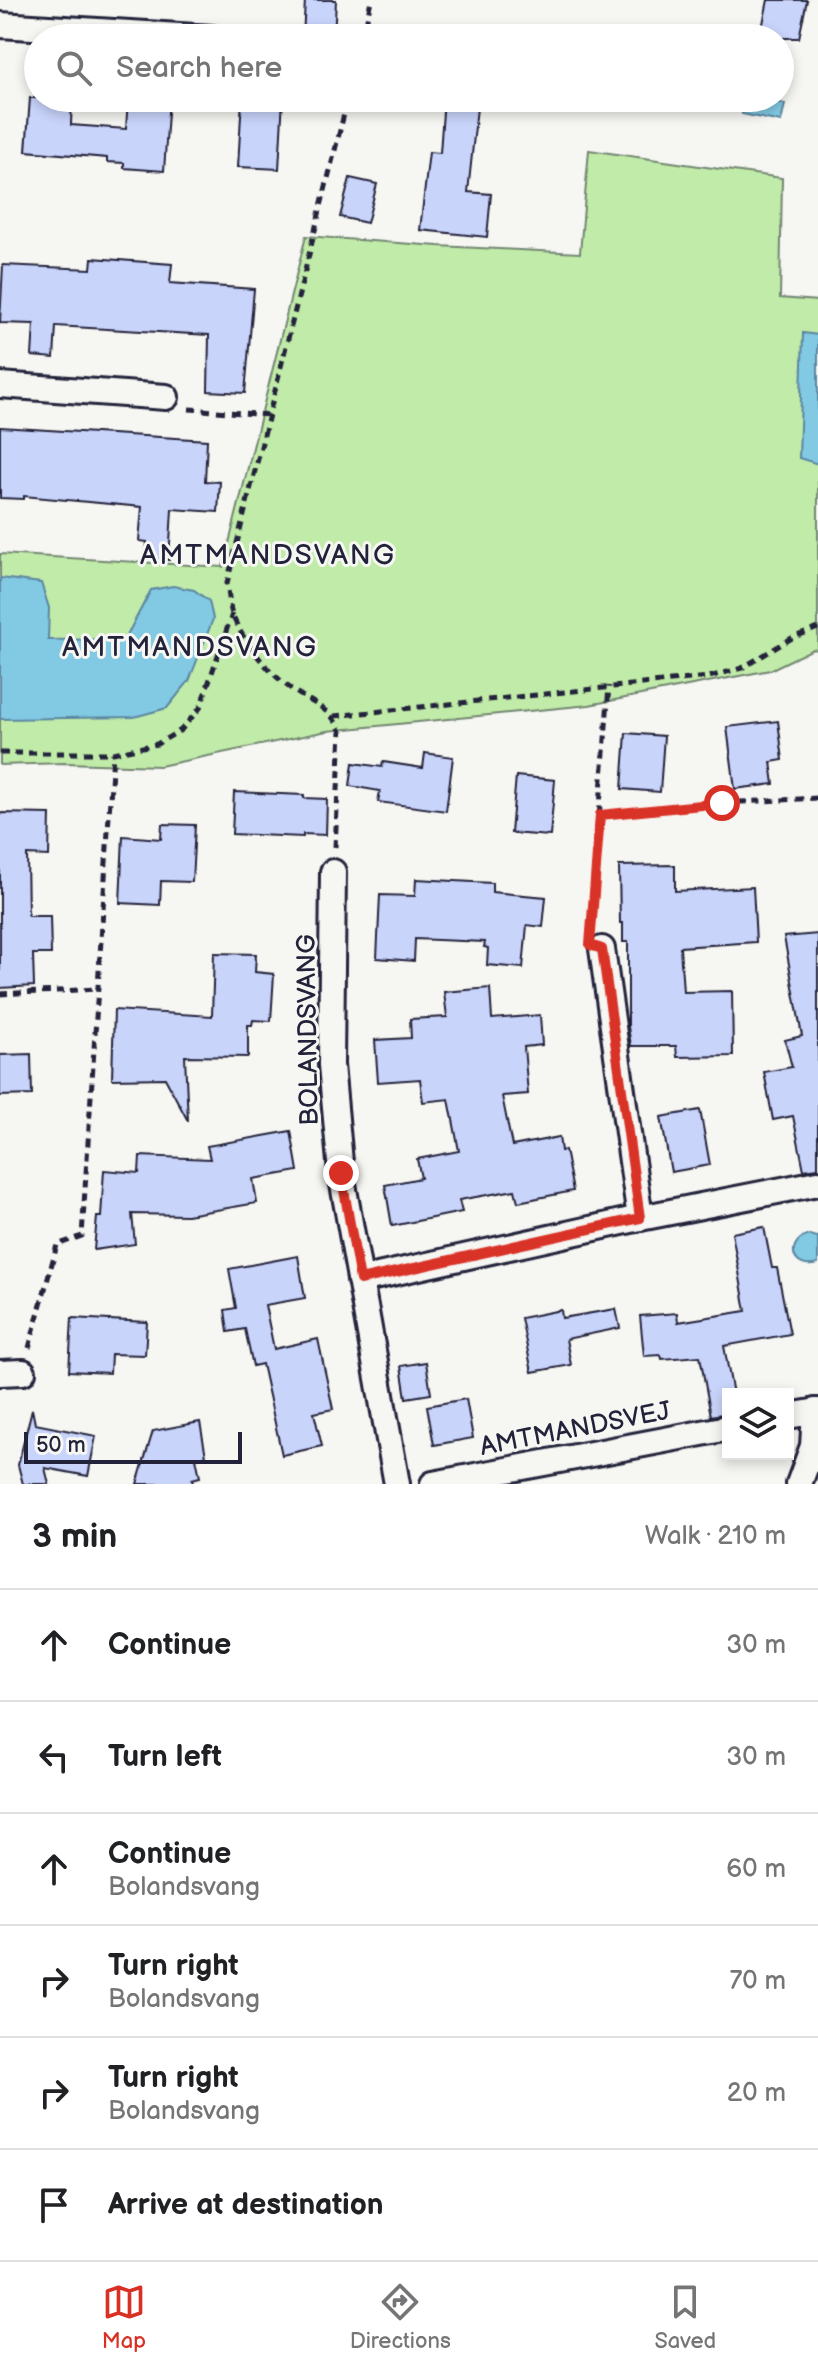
<!DOCTYPE html>
<html lang="en">
<head>
<meta charset="utf-8">
<style>
	body { margin:0; font-family:"Balsamiq Sans",sans-serif; background:#f2f2f2; color:#202124 }
	.controls { position:absolute; right:24px; bottom:24px; display:grid; overflow:hidden; border-radius:0px; box-shadow:0 4px 12px #0003 }
	.controls button { width:72px; height:72px; display:grid; place-items:center; padding:0; border:0; border-bottom:2px solid #e0e0e0; background:#fff; color:#202124; font:40px sans-serif }
	.scale { position:absolute; left:24px; bottom:20px; width:218px; box-sizing:border-box; padding-left:8px; border:4px solid #22223b; border-top:0; font-size:22px; line-height:28px; white-space:nowrap; color:#22223b; -webkit-text-stroke:6px #f6f6f2; paint-order:stroke }
	.stop { position:absolute; width:24px; height:24px; margin:-18px; border:6px solid #d93025; border-radius:50%; background:#fff }
	.stop.end { background:#d93025; border-color:#fff; box-shadow:0 2px 8px #0008 }
	.list { margin:0; padding:0; list-style:none }
	h2 { display:flex; justify-content:space-between; align-items:center; height:104px; margin:0; padding:0 32px; font-size:34px }
	h2 small { font-size:26px; font-weight:400; color:#757577 }
	.list li { display:grid; grid-template-columns:52px 1fr auto; gap:24px; align-items:center; box-sizing:border-box; height:112px; padding:0 32px; border-top:2px solid #e0e0e0 }
	.list b { display:block; font-size:30px; white-space:nowrap }
	.list p { margin:0; font-size:26px; white-space:nowrap; color:#757577 }
	.list em { font-size:26px; font-style:normal; color:#757577 }
	.icon { flex:none; width:44px; height:44px; fill:none; stroke:currentColor; stroke-width:2; stroke-linecap:round; stroke-linejoin:round }
	.map { position:relative; flex:none; width:818px; height:1484px; overflow:hidden }
	.search { position:absolute; background:#fff; box-shadow:0 4px 12px #0003; left:24px; right:24px; top:24px; height:88px; display:flex; align-items:center; gap:20px; box-sizing:border-box; padding:0 28px; border-radius:44px; color:#757577; font-size:30px }
	.sheet { height:776px; background:#fff }
	nav { display:flex; justify-content:space-around; align-items:center; box-sizing:border-box; height:112px; border-top:2px solid #e0e0e0; background:#fff; font-size:22px; color:#757577 }
	nav a { display:grid; justify-items:center; gap:4px }
	nav .on { color:#d93025 }
	.map>svg:first-child { display:block }
	.green { fill:#c1eba8; stroke:#728672; stroke-width:2 }
	.water { fill:#82c9e3; stroke:#5c86a0; stroke-width:2 }
	.building { fill:#c9d4fb; stroke:#22223b; stroke-width:2 }
	.lines { fill:none; stroke-linecap:round; stroke-linejoin:round }
	.minor-casing { stroke:#22223b; stroke-width:30 }
	.path { stroke:#22223b; stroke-width:5; stroke-dasharray:8 6; stroke-linecap:butt }
	.minor { stroke:#f6f6f2; stroke-width:24 }
	.route { stroke:#d93025; stroke-width:10 }
	.labels { text-anchor:middle; stroke-width:6; stroke-linejoin:round; paint-order:stroke }
	.street-label { font-size:26px; fill:#22223b; stroke:#f6f6f2 }
	.neighbourhood-label { font-size:28px; letter-spacing:2px; fill:#22223b; stroke:#f6f6f2 }
</style>
</head>
<body>
<div class="map">
<svg width="818" height="1484" viewBox="0 0 818 1484">
	<rect width="100%" height="100%" fill="#f6f6f2"/>
	<filter id="ink" filterUnits="userSpaceOnUse"><feTurbulence type="fractalNoise" baseFrequency=".0125" numOctaves="2"/><feDisplacementMap in="SourceGraphic" scale="16" xChannelSelector="R" yChannelSelector="G"/><feConvolveMatrix kernelMatrix="1 2 1 2 8 2 1 2 1" color-interpolation-filters="sRGB"/></filter>
	<g filter="url(#ink)">
		<path class="green" d="M 589,150 L 782,178 L 780,298 L 818,301 L 818,650 L 813,649 L 770,670 L 589,705 L 327,731 L 160,766 L 65,763 L 0,765 L 0,554 L 223,567 L 306,236 L 438,246 L 580,253 Z"/>
		<g class="water">
			<path d="M 745,98 L 758,98 L 785,104 L 781,122 L 742,114 Z"/>
			<path d="M 803,333 L 818,335 L 818,464 L 799,458 Z"/>
			<path d="M 0,578 L 41,583 L 49,608 L 48,640 L 125,639 L 151,590 L 173,586 L 194,590 L 209,601 L 213,619 L 189,681 L 167,708 L 134,717 L 0,719 Z"/>
			<path d="M 809,1235 L 818,1237 L 818,1264 C 792,1272 784,1242 809,1235 Z"/>
		</g>
		<g class="building">
			<path d="M 305,0 L 336,0 L 334,38 L 303,38 Z"/>
			<path d="M 768,0 L 807,0 L 799,38 L 760,38 Z"/>
			<path d="M 30,98 L 72,98 L 71,125 L 126,129 L 128,98 L 169,98 L 164,171 L 124,168 L 124,163 L 107,162 L 107,158 L 26,151 Z"/>
			<path d="M 242,98 L 283,98 L 279,169 L 238,167 Z"/>
			<path d="M 444,98 L 478,98 L 468,192 L 491,194 L 487,237 L 420,230 L 429,152 L 440,153 Z"/>
			<path d="M 350,178 L 377,184 L 367,223 L 340,217 Z"/>
			<path d="M 92,258 L 172,264 L 170,283 L 254,289 L 245,393 L 208,391 L 209,335 L 56,326 L 54,358 L 32,356 L 34,324 L 0,323 L 3,265 L 91,269 Z"/>
			<path d="M 0,427 L 207,440 L 205,481 L 220,482 L 218,512 L 172,509 L 169,560 L 146,559 L 147,542 L 139,541 L 142,507 L 24,496 L 24,499 L 0,498 Z"/>
			<path d="M 778,721 L 783,760 L 771,762 L 774,784 L 735,789 L 727,727 Z"/>
			<path d="M 626,733 L 664,736 L 660,792 L 622,789 Z"/>
			<path d="M 425,753 L 453,757 L 446,811 L 378,802 L 380,791 L 350,786 L 353,763 L 382,767 L 383,762 L 423,768 Z"/>
			<path d="M 516,776 L 555,780 L 550,836 L 511,833 Z"/>
			<path d="M 234,792 L 304,795 L 304,798 L 327,799 L 326,835 L 303,834 L 303,837 L 232,834 Z"/>
			<path d="M 0,813 L 50,814 L 49,856 L 27,855 L 28,916 L 50,916 L 51,954 L 33,954 L 34,986 L 0,988 Z"/>
			<path d="M 162,824 L 195,825 L 192,882 L 161,881 L 160,905 L 120,903 L 123,836 L 161,839 Z"/>
			<path d="M 675,865 L 675,891 L 753,887 L 756,942 L 680,947 L 683,992 L 732,991 L 733,1056 L 677,1057 L 676,1046 L 631,1046 L 628,1027 L 628,942 L 623,942 L 623,923 L 620,923 L 619,866 Z"/>
			<path d="M 416,879 L 492,883 L 492,892 L 546,897 L 543,927 L 527,925 L 523,968 L 487,965 L 488,948 L 484,947 L 485,942 L 415,939 L 414,961 L 377,958 L 380,895 L 415,896 Z"/>
			<path d="M 818,934 L 818,1168 L 804,1170 L 793,1116 L 773,1120 L 764,1072 L 792,1067 L 785,1040 L 802,1036 L 784,937 Z"/>
			<path d="M 214,953 L 256,954 L 255,972 L 274,974 L 271,1021 L 253,1020 L 252,1025 L 248,1025 L 248,1057 L 185,1056 L 188,1121 L 165,1078 L 112,1079 L 114,1010 L 212,1016 Z"/>
			<path d="M 490,988 L 492,1019 L 540,1015 L 542,1045 L 524,1047 L 528,1094 L 502,1096 L 512,1146 L 559,1137 L 561,1151 L 565,1150 L 573,1191 L 518,1202 L 515,1190 L 459,1200 L 462,1212 L 392,1226 L 385,1185 L 421,1178 L 417,1159 L 459,1151 L 449,1099 L 423,1102 L 420,1079 L 378,1082 L 375,1040 L 411,1038 L 410,1019 L 447,1017 L 444,992 Z"/>
			<path d="M 31,1054 L 32,1095 L 0,1096 L 0,1055 Z"/>
			<path d="M 700,1110 L 710,1165 L 671,1172 L 661,1117 Z"/>
			<path d="M 291,1131 L 298,1171 L 253,1179 L 257,1203 L 187,1215 L 132,1214 L 135,1244 L 94,1250 L 97,1217 L 101,1217 L 104,1170 L 139,1173 L 140,1156 L 210,1159 L 207,1146 Z"/>
			<path d="M 764,1227 L 772,1268 L 777,1268 L 790,1334 L 724,1346 L 733,1394 L 728,1394 L 728,1413 L 711,1416 L 700,1356 L 662,1359 L 661,1355 L 644,1356 L 640,1316 L 677,1313 L 678,1322 L 746,1311 L 732,1233 Z"/>
			<path d="M 298,1256 L 305,1298 L 265,1305 L 274,1349 L 318,1339 L 333,1409 L 314,1413 L 322,1446 L 282,1455 L 262,1364 L 253,1366 L 245,1329 L 228,1332 L 225,1310 L 236,1308 L 229,1269 Z"/>
			<path d="M 616,1309 L 620,1328 L 566,1339 L 571,1365 L 532,1372 L 521,1318 L 561,1310 L 562,1318 Z"/>
			<path d="M 72,1318 L 147,1322 L 145,1355 L 111,1354 L 110,1373 L 69,1371 Z"/>
			<path d="M 426,1362 L 431,1394 L 406,1398 L 401,1366 Z"/>
			<path d="M 466,1399 L 473,1438 L 434,1445 L 427,1406 Z"/>
			<path d="M 32,1409 L 35,1424 L 96,1436 L 88,1476 L 45,1468 L 49,1484 L 23,1484 L 18,1465 Z"/>
			<path d="M 200,1422 L 206,1456 L 196,1458 L 200,1477 L 192,1479 L 193,1484 L 137,1484 L 153,1431 Z"/>
		</g>
		<g class="lines">
			<defs>
				<g id="minor">
					<path d="M 0,25 L 212,38"/>
					<path d="M 0,385 L 166,397"/>
					<path d="M 333,872 L 331,1065 L 341,1173 L 397,1484"/>
					<path d="M 602,949 L 640,1218"/>
					<path d="M 360,1280 L 640,1218 L 818,1183"/>
					<path d="M 0,1373 L 23,1372"/>
					<path d="M 788,1416 L 818,1411"/>
					<path d="M 433,1484 L 728,1428"/>
					<path d="M 799,1484 L 813,1446 L 815,1411"/>
				</g>
			</defs>
			<use href="#minor" class="minor-casing"/>
			<g class="path">
				<path d="M 363,38 L 371,0"/>
				<path d="M 189,409 L 269,415"/>
				<path d="M 334,716 L 709,677 L 742,668 L 792,638 L 818,628"/>
				<path d="M 0,753 L 113,753 L 157,744 L 181,730 L 200,708 L 232,614"/>
				<path d="M 600,815 L 722,803 L 818,798"/>
				<path d="M 335,847 L 341,732 C 330,706 311,704 290,688 C 269,673 241,639 232,614 C 229,605 229,593 227,583 L 348,98"/>
				<path d="M 591,925 L 609,686"/>
				<path d="M 0,994 L 97,989"/>
				<path d="M 29,1348 L 57,1245 L 82,1236 L 113,753"/>
			</g>
			<use href="#minor" class="minor"/>
		</g>
	</g>
	<g class="lines" filter="url(#ink)">
		<path class="route" d="M 341,1173 L 360,1280 L 640,1218 L 602,949 L 590,945 L 600,815 L 722,803"/>
	</g>
	<g class="labels">
		<g class="street-label">
			<text transform="translate(307 1030) rotate(-91)" y="9">BOLANDSVANG</text>
			<text transform="translate(575 1428) rotate(-11)" y="9">AMTMANDSVEJ</text>
		</g>
		<g class="neighbourhood-label">
			<text x="268" y="564">AMTMANDSVANG</text>
			<text x="190" y="656">AMTMANDSVANG</text>
		</g>
	</g>
</svg>
<div class="controls">
<button><svg class="icon" aria-label="layers" viewBox="0 0 24 24"><path d="M12 4l9 5-9 5-9-5zM3 14l9 5 9-5"/></svg></button>
</div>
<div class="scale">50 m</div>
<div class="stop" style="left:722px;top:803px"></div>
<div class="stop end" style="left:341px;top:1173px"></div>
<div class="search"><svg class="icon" aria-label="search" viewBox="0 0 24 24"><circle cx="10" cy="10" r="6"/><path d="M15 15l6 6"/></svg>Search here</div>
</div>
<section class="sheet">
<h2>3 min<small>Walk · 210 m</small></h2>
<ul class="list">
<li><svg class="icon" aria-label="ahead" viewBox="0 0 24 24"><path d="M12 20V5M6 11l6-6 6 6"/></svg><div><b>Continue</b></div><em>30 m</em></li>
<li><svg class="icon" aria-label="left" viewBox="0 0 24 24"><path d="M17 20v-9H6M10 6l-5 5 5 5"/></svg><div><b>Turn left</b></div><em>30 m</em></li>
<li><svg class="icon" aria-label="ahead" viewBox="0 0 24 24"><path d="M12 20V5M6 11l6-6 6 6"/></svg><div><b>Continue</b><p>Bolandsvang</p></div><em>60 m</em></li>
<li><svg class="icon" aria-label="right" viewBox="0 0 24 24"><path d="M7 20v-9h11M14 6l5 5-5 5"/></svg><div><b>Turn right</b><p>Bolandsvang</p></div><em>70 m</em></li>
<li><svg class="icon" aria-label="right" viewBox="0 0 24 24"><path d="M7 20v-9h11M14 6l5 5-5 5"/></svg><div><b>Turn right</b><p>Bolandsvang</p></div><em>20 m</em></li>
<li><svg class="icon" aria-label="arrive" viewBox="0 0 24 24"><path d="M6 21V4h12l-3 4 3 4H6"/></svg><div><b>Arrive at destination</b></div></li>
</ul>
</section>
<nav>
<a class="on"><svg class="icon" aria-label="map" viewBox="0 0 24 24"><path d="M3 6l6-2 6 2 6-2v14l-6 2-6-2-6 2zM9 4v14M15 6v14"/></svg>Map</a>
<a><svg class="icon" aria-label="directions" viewBox="0 0 24 24"><path d="M12 3l9 9-9 9-9-9zM9 14v-3h6M13 9l2 2-2 2"/></svg>Directions</a>
<a><svg class="icon" aria-label="saved" viewBox="0 0 24 24"><path d="M7 4h10v16l-5-4-5 4z"/></svg>Saved</a>
</nav>
</body>
</html>
